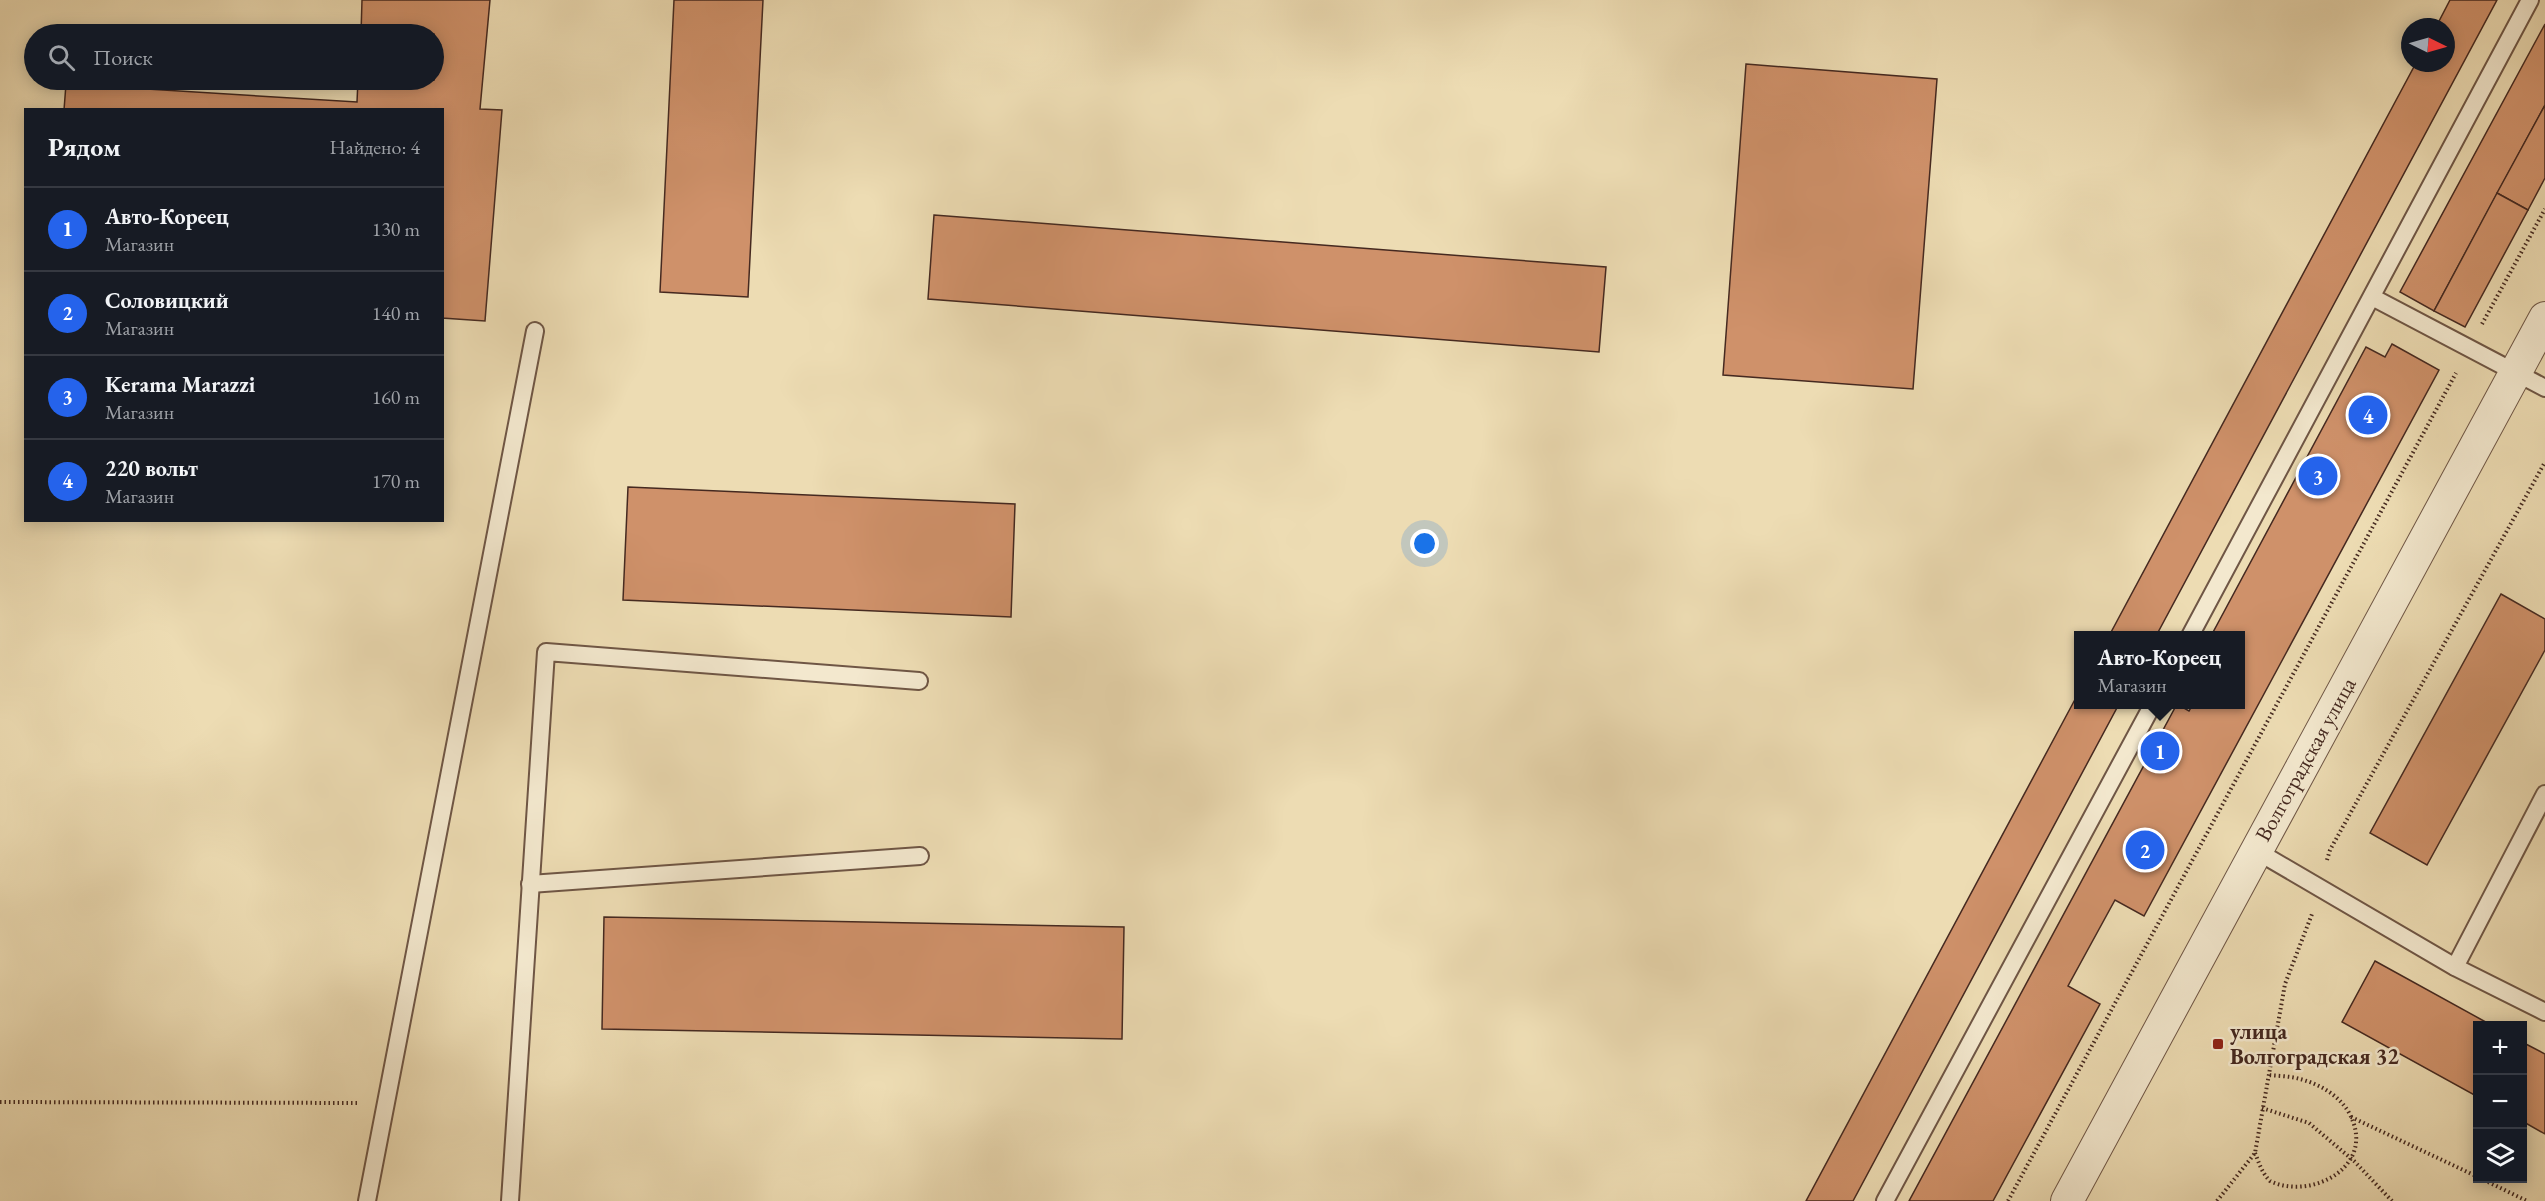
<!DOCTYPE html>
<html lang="ru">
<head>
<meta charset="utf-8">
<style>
	body { margin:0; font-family:"EB Garamond",serif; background:#20242c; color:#f1f3f6 }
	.controls { position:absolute; right:18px; bottom:18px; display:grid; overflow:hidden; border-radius:0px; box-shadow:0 3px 15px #0003 }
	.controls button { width:54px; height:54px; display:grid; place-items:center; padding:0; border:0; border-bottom:2px solid #363941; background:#171b24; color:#f1f3f6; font:30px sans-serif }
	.compass { position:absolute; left:2401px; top:18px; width:54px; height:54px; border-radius:50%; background:#171b24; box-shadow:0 3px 15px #0003; rotate:95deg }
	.you { position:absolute; left:1425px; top:544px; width:21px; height:21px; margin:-15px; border:4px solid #fff; border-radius:50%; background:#1a73e8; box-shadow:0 0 0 9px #1a73e833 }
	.badge { display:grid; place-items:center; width:39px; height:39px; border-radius:50%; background:#2563eb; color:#fff; font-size:20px; font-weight:700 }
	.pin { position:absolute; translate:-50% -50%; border:3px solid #fff; box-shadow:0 2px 6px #0006 }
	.popup { position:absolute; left:2074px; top:631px; width:171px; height:78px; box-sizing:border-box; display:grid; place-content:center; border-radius:0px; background:#171b24; filter:drop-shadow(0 2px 4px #0005); font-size:20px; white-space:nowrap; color:#9ea1a6 }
	.popup b { font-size:22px; color:#f1f3f6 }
	.popup::after { content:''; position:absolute; left:50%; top:100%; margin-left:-12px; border:12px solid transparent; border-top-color:#171b24 }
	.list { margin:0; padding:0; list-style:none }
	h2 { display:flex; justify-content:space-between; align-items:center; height:78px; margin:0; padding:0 24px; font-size:26px }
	h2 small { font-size:20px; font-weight:400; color:#9ea1a6 }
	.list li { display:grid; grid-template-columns:39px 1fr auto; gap:18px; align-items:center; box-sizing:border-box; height:84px; padding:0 24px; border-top:2px solid #363941 }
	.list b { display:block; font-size:22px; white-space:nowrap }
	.list p { margin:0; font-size:20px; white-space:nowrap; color:#9ea1a6 }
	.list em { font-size:20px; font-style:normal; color:#9ea1a6 }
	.icon { flex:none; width:33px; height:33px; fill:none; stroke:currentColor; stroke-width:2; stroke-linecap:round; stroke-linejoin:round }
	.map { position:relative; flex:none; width:2545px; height:1201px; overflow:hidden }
	.search { position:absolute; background:#171b24; box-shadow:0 3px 15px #0003; left:24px; top:24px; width:420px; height:66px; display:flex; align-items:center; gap:15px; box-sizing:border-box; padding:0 21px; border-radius:33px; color:#9ea1a6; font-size:22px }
	.panel { position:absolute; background:#171b24; box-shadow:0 3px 15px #0003; left:24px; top:108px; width:420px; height:414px; border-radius:0px }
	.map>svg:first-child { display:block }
	.building { fill:#cf916a; stroke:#452920; stroke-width:1.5 }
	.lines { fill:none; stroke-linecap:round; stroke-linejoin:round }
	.lane-casing { stroke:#6f5645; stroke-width:20 }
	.street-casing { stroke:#6f5645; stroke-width:34 }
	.path { stroke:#452920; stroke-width:4; stroke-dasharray:1.5 3; stroke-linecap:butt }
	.lane { stroke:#f3e8ce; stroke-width:16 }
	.street { stroke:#f3e8ce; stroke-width:32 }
	.poi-dot { fill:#8f2418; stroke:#f3e8ce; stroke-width:2 }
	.labels { text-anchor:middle; stroke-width:5; stroke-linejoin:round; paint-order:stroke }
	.street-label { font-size:22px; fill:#452920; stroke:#f3e8ce }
	.poi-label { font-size:22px; font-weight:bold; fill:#452920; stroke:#f3e8ce; text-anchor:start }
</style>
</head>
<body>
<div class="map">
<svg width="2545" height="1201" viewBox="0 0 2545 1201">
	<rect width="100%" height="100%" fill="#eddcb3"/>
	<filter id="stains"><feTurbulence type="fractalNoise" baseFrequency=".00333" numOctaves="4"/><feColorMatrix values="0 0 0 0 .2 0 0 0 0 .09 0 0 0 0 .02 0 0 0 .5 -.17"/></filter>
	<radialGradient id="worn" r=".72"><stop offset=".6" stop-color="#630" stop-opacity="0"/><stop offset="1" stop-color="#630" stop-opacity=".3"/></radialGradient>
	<g class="building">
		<path d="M 362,0 L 490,0 L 480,109 L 502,110 L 485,321 L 442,318 L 442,110 L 64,110 L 66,84 L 357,102 L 358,80 L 434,80 L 434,34 L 361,34 Z"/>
		<path d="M 674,0 L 763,0 L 748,297 L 660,292 Z"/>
		<path d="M 2450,0 L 2497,0 L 2156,636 L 2109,636 L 2416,63 L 2446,63 L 2446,27 L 2436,27 Z"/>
		<path d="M 2545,24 L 2545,105 L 2434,311 L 2400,292 Z"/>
		<path d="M 1746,64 L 1937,79 L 1913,389 L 1723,375 Z"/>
		<path d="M 2545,105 L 2545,178 L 2528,210 L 2497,193 Z"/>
		<path d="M 2497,193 L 2528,210 L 2465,327 L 2434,311 Z"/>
		<path d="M 934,215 L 1606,267 L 1599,352 L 928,299 Z"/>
		<path d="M 2392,344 L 2439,370 L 2144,916 L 2115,900 L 2068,986 L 2100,1004 L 1993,1201 L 1909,1201 L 2177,704 L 2189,711 L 2193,704 L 2241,704 L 2241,636 L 2211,636 L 2366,347 L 2385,357 Z"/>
		<path d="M 628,487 L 1015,504 L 1011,617 L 623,600 Z"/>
		<path d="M 2501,594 L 2545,619 L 2545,650 L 2427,865 L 2370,833 Z"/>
		<path d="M 2079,692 L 2079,704 L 2119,704 L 1853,1201 L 1806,1201 Z"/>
		<path d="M 604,917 L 1124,927 L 1122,1039 L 602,1029 Z"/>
		<path d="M 2375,961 L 2493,1026 L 2478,1026 L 2478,1097 L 2342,1022 Z"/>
		<path d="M 2522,1042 L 2545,1054 L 2545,1134 L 2522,1121 Z"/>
	</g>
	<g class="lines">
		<defs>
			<g id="lane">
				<path d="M 2372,297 L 2545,388"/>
				<path d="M 2190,636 L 2530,0"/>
				<path d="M 2255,850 L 2455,967 L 2545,1012"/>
				<path d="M 530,884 L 920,856"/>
				<path d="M 2455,967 L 2545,794"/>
				<path d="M 367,1201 L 535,331"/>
				<path d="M 510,1201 L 546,652 L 919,681"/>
				<path d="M 1885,1201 L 2153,704"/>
			</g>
			<path id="street" d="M 2067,1201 L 2545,318"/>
		</defs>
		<use href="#lane" class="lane-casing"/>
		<use href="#street" class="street-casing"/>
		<g class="path">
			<path d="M 2482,324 L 2545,209"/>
			<path d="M 2327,860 L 2330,850 L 2545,462"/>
			<path d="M 0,1102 L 359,1103"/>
			<path d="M 2262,1108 L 2309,1123 L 2354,1161 L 2392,1201"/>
			<path d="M 2351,1117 L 2478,1177"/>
			<path d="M 2255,1153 C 2259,1163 2262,1173 2270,1181 C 2311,1201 2380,1166 2348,1111 C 2337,1094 2319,1084 2300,1079 C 2290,1076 2278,1076 2268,1075"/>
			<path d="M 2480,1178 L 2527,1201"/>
			<path d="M 2008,1201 L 2456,373"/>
			<path d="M 2217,1201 L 2255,1153 L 2285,984 L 2312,914"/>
		</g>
		<use href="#lane" class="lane"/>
		<use href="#street" class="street"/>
	</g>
	<rect class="poi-dot" x="2212" y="1038" width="12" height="12" rx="3"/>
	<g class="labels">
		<g class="street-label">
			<text transform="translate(2305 759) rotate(-61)" y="8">Волгоградская улица</text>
		</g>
		<g class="poi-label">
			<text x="2230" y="1039">улица<tspan x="2230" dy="25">Волгоградская 32</tspan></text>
		</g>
	</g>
	<rect width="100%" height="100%" filter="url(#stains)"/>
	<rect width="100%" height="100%" fill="url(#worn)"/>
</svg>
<div class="controls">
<button>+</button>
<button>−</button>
<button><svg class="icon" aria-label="layers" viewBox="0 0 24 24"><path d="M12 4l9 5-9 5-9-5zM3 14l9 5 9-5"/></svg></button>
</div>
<svg class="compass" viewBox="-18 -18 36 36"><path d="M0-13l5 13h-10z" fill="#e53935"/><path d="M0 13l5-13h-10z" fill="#9ea1a6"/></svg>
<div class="you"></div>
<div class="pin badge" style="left:2160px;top:751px">1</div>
<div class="popup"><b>Авто-Кореец</b>Магазин</div>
<div class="pin badge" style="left:2145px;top:850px">2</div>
<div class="pin badge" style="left:2318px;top:476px">3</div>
<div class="pin badge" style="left:2368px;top:415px">4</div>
<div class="search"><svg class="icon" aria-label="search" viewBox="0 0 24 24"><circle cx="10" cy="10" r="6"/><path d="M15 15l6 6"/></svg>Поиск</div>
<section class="panel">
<h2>Рядом<small>Найдено: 4</small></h2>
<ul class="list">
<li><span class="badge">1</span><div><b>Авто-Кореец</b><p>Магазин</p></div><em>130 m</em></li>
<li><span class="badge">2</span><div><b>Соловицкий</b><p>Магазин</p></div><em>140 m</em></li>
<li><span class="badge">3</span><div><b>Kerama Marazzi</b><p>Магазин</p></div><em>160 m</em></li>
<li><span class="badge">4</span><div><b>220 вольт</b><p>Магазин</p></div><em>170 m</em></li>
</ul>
</section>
</div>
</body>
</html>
